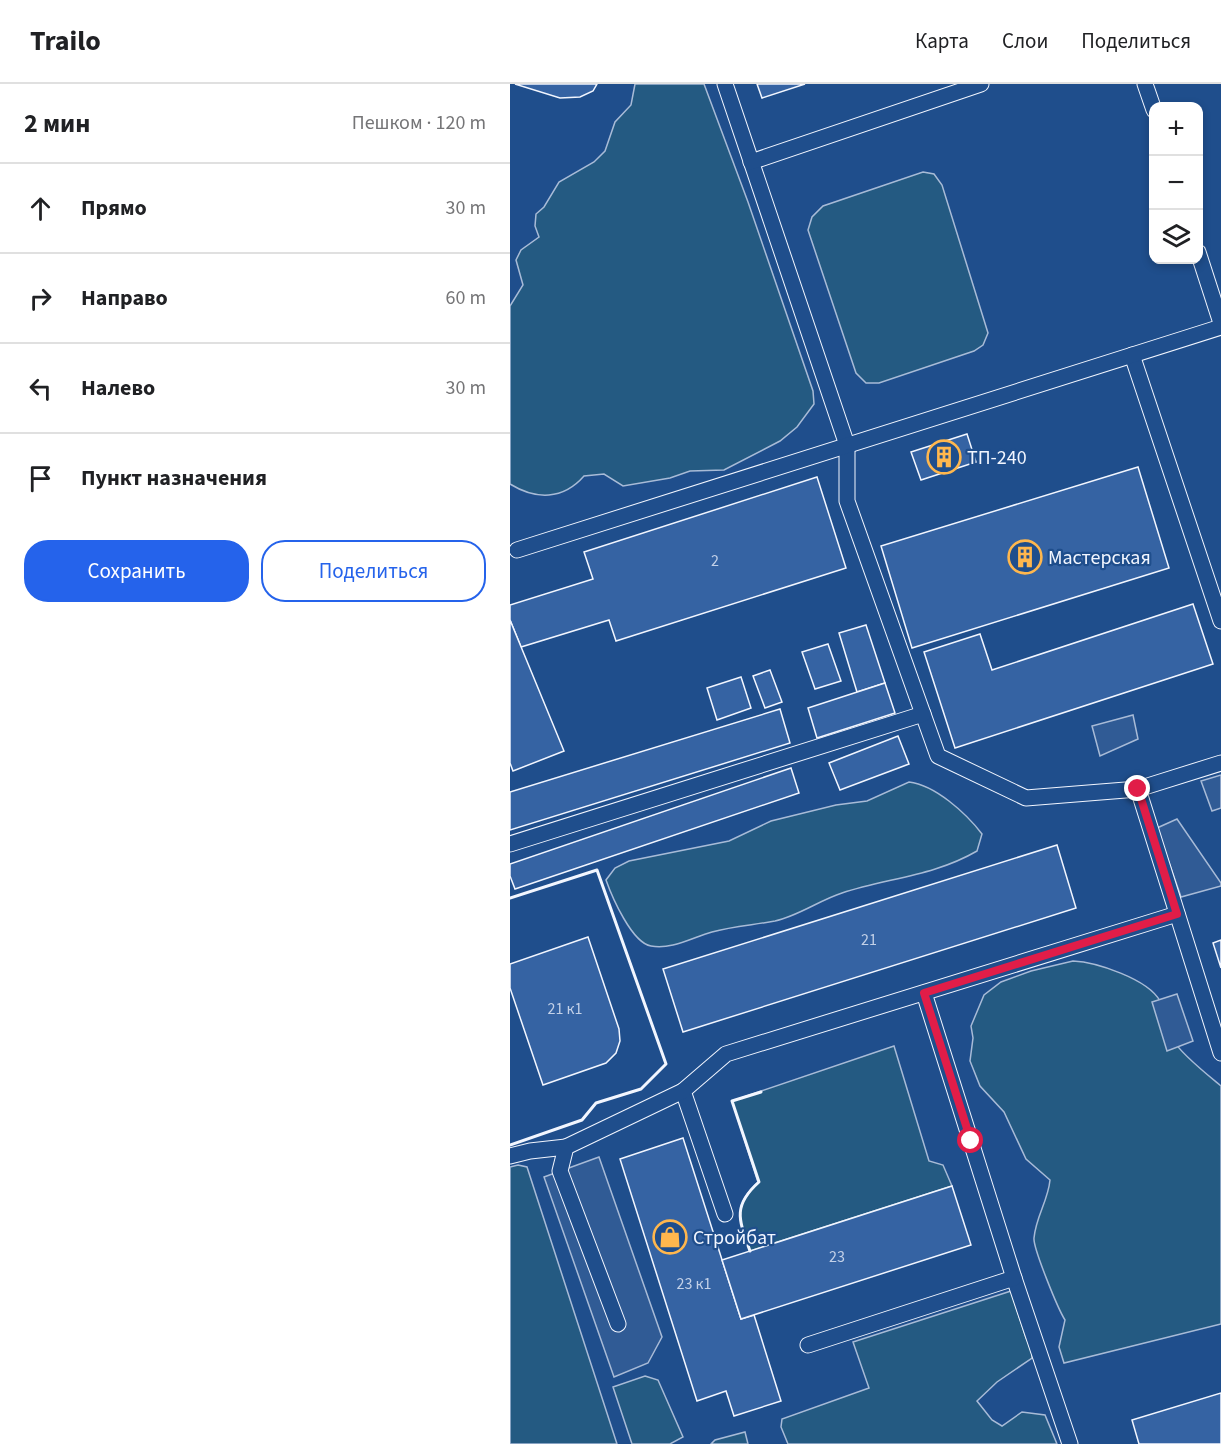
<!DOCTYPE html>
<html lang="ru">
<head>
<meta charset="utf-8">
<style>
	body { margin:0; font-family:"Source Sans 3",sans-serif; background:#f2f2f2; color:#202124 }
	.controls { position:absolute; right:18px; top:18px; display:grid; overflow:hidden; border-radius:12px; box-shadow:0 3px 9px #0003 }
	.controls button { width:54px; height:54px; display:grid; place-items:center; padding:0; border:0; border-bottom:2px solid #e0e0e0; background:#fff; color:#202124; font:30px sans-serif }
	.stop { position:absolute; width:18px; height:18px; margin:-14px; border:4px solid #e11d48; border-radius:50%; background:#fff }
	.stop.end { background:#e11d48; border-color:#fff; box-shadow:0 2px 6px #0008 }
	.list { margin:0; padding:0; list-style:none }
	h2 { display:flex; justify-content:space-between; align-items:center; height:78px; margin:0; padding:0 24px; font-size:26px }
	h2 small { font-size:20px; font-weight:400; color:#757577 }
	.list li { display:grid; grid-template-columns:39px 1fr auto; gap:18px; align-items:center; box-sizing:border-box; height:90px; padding:0 24px; border-top:2px solid #e0e0e0 }
	.list b { display:block; font-size:22px; white-space:nowrap }
	.list em { font-size:20px; font-style:normal; color:#757577 }
	.actions { display:flex; gap:12px; padding:18px 24px }
	.actions a { flex:1; padding:14px 0; border:2px solid #2563eb; border-radius:24px; text-align:center; font-size:21px; color:#2563eb }
	.actions .main { background:#2563eb; color:#fff }
	.icon { flex:none; width:33px; height:33px; fill:none; stroke:currentColor; stroke-width:2; stroke-linecap:round; stroke-linejoin:round }
	.map { position:relative; flex:none; width:711px; height:1360px; overflow:hidden }
	header { display:flex; align-items:center; gap:36px; box-sizing:border-box; height:84px; padding:0 30px; background:#fff; border-bottom:2px solid #e0e0e0 }
	header strong { font-size:28px }
	nav { display:flex; gap:33px; margin-inline-start:auto; font-size:21px }
	main { display:flex }
	aside { flex:1; background:#fff }
	.map>svg:first-child { display:block }
	.green { fill:#245a82; stroke:#a8bbd7; stroke-width:1.5 }
	.parking { fill:#305b95; stroke:#a8bbd7; stroke-width:1.5 }
	.building { fill:#3563a3; stroke:#f2f6ff; stroke-width:1.5 }
	.lines { fill:none; stroke-linecap:round; stroke-linejoin:round }
	.lane-casing { stroke:#f2f6ff; stroke-width:17 }
	.lane { stroke:#1f4e8c; stroke-width:15 }
	.wall { stroke:#f2f6ff; stroke-width:3 }
	.route { stroke:#e11d48; stroke-width:8 }
	.labels { text-anchor:middle; stroke-width:4.5; stroke-linejoin:round; paint-order:stroke }
	.number-label { font-size:16px; fill:#c3d1e8 }
	.poi-label { font-size:20px; fill:#f2f6ff; stroke:#1f4e8c; text-anchor:start }
</style>
</head>
<body>
<header>
<strong>Trailo</strong>
<nav><a>Карта</a><a>Слои</a><a>Поделиться</a></nav>
</header>
<main>
<aside>
<h2>2 мин<small>Пешком · 120 m</small></h2>
<ul class="list">
<li><svg class="icon" aria-label="ahead" viewBox="0 0 24 24"><path d="M12 20V5M6 11l6-6 6 6"/></svg><div><b>Прямо</b></div><em>30 m</em></li>
<li><svg class="icon" aria-label="right" viewBox="0 0 24 24"><path d="M7 20v-9h11M14 6l5 5-5 5"/></svg><div><b>Направо</b></div><em>60 m</em></li>
<li><svg class="icon" aria-label="left" viewBox="0 0 24 24"><path d="M17 20v-9H6M10 6l-5 5 5 5"/></svg><div><b>Налево</b></div><em>30 m</em></li>
<li><svg class="icon" aria-label="arrive" viewBox="0 0 24 24"><path d="M6 21V4h12l-3 4 3 4H6"/></svg><div><b>Пункт назначения</b></div></li>
</ul>
<div class="actions"><a class="main">Сохранить</a><a>Поделиться</a></div>
</aside>
<div class="map">
<svg width="711" height="1360" viewBox="0 0 711 1360">
	<rect width="100%" height="100%" fill="#1f4e8c"/>
	<g class="green">
		<path d="M 125,0 L 194,0 L 238,118 L 303,307 L 304,320 L 287,343 L 270,357 L 214,386 L 180,387 L 160,394 L 113,402 L 94,390 L 74,392 C 53,416 26,416 0,400 L 0,222 L 13,201 L 6,176 L 11,166 L 29,153 L 25,142 L 26,130 L 34,123 L 49,98 L 84,78 L 95,67 L 105,38 L 121,21 Z"/>
		<path d="M 413,88 L 424,90 L 432,101 L 478,249 L 473,261 L 464,267 L 369,299 L 356,299 L 346,289 L 298,146 L 302,133 L 313,122 Z"/>
		<path d="M 399,698 C 425,701 456,729 472,750 L 467,767 C 424,792 378,794 332,809 C 310,816 288,832 265,837 C 244,841 223,842 202,848 C 183,853 162,866 141,862 C 122,859 102,813 96,796 L 105,784 L 119,777 L 219,757 L 261,737 L 326,721 L 357,717 Z"/>
		<path d="M 563,877 C 586,878 638,895 650,917 C 656,929 658,944 664,957 C 670,969 699,992 711,1002 L 711,1240 L 554,1279 L 549,1263 L 555,1236 C 548,1225 523,1164 524,1154 C 526,1132 538,1117 540,1096 L 516,1075 L 494,1028 L 470,1002 L 460,977 L 463,954 L 461,942 L 474,911 L 491,898 L 521,887 Z"/>
		<path d="M 384,962 L 419,1077 L 433,1081 L 442,1102 L 240,1167 C 229,1136 222,1122 248,1098 L 222,1017 Z"/>
		<path d="M 8,1081 L 17,1083 L 107,1360 L 0,1360 L 0,1083 Z"/>
		<path d="M 501,1207 L 516,1254 L 522,1266 L 522,1274 L 487,1298 L 467,1317 L 482,1336 L 492,1342 L 512,1328 L 535,1331 L 547,1360 L 278,1360 L 271,1343 L 272,1335 L 359,1304 L 343,1258 Z"/>
		<path d="M 135,1292 L 148,1296 L 173,1353 L 160,1360 L 122,1360 L 103,1303 Z"/>
		<path d="M 235,1348 L 238,1360 L 201,1360 L 205,1356 Z"/>
	</g>
	<g class="parking">
		<path d="M 623,631 L 628,655 L 590,672 L 582,642 Z"/>
		<path d="M 711,691 L 711,724 L 702,727 L 691,697 Z"/>
		<path d="M 667,735 L 711,799 L 711,802 L 671,813 L 647,744 Z"/>
		<path d="M 667,910 L 683,957 L 657,967 L 642,918 Z"/>
		<path d="M 89,1073 L 152,1253 L 138,1279 L 104,1293 L 34,1093 Z"/>
	</g>
	<g class="building">
		<path d="M 5,0 L 87,0 L 83,7 L 70,13 L 50,14 Z"/>
		<path d="M 247,0 L 295,0 L 252,14 Z"/>
		<path d="M 457,350 L 466,378 L 411,396 L 401,368 Z"/>
		<path d="M 628,383 L 659,484 L 402,564 L 371,462 Z"/>
		<path d="M 307,393 L 336,484 L 106,557 L 99,536 L 11,563 L 0,536 L 0,521 L 83,495 L 74,468 Z"/>
		<path d="M 683,520 L 703,580 L 445,664 L 414,568 L 470,550 L 482,586 Z"/>
		<path d="M 0,536 L 54,667 L 3,687 L 0,679 Z"/>
		<path d="M 356,541 L 375,599 L 347,608 L 329,549 Z"/>
		<path d="M 318,560 L 331,597 L 305,605 L 292,568 Z"/>
		<path d="M 260,586 L 272,618 L 255,624 L 243,592 Z"/>
		<path d="M 231,593 L 241,624 L 207,636 L 197,604 Z"/>
		<path d="M 375,599 L 385,629 L 307,654 L 298,624 Z"/>
		<path d="M 270,625 L 280,659 L 0,746 L 0,708 Z"/>
		<path d="M 388,652 L 399,680 L 330,706 L 319,679 Z"/>
		<path d="M 281,684 L 289,709 L 5,805 L 0,792 L 0,780 Z"/>
		<path d="M 547,761 L 566,824 L 173,948 L 153,885 Z"/>
		<path d="M 78,853 L 109,945 L 110,957 L 106,969 L 96,979 L 33,1001 L 0,904 L 0,880 Z"/>
		<path d="M 711,856 L 711,884 L 703,859 Z"/>
		<path d="M 173,1054 L 231,1235 L 244,1231 L 271,1317 L 224,1332 L 216,1307 L 187,1317 L 110,1075 Z"/>
		<path d="M 442,1102 L 461,1161 L 231,1235 L 212,1176 Z"/>
		<path d="M 711,1309 L 711,1360 L 629,1360 L 622,1336 Z"/>
	</g>
	<g class="lines">
		<defs>
			<g id="lane">
				<path d="M 215,0 L 337,361 L 337,417 L 428,672 L 516,714 L 628,705 L 711,679"/>
				<path d="M 635,0 L 644,26"/>
				<path d="M 241,78 L 471,0"/>
				<path d="M 688,168 L 711,239"/>
				<path d="M 622,271 L 711,537"/>
				<path d="M 7,466 L 711,243"/>
				<path d="M 628,705 L 711,969"/>
				<path d="M 0,760 L 413,630"/>
				<path d="M 414,909 L 504,1194 L 560,1360"/>
				<path d="M 0,1072 L 20,1067 L 56,1063"/>
				<path d="M 215,1130 L 173,1007 L 216,970 L 667,830"/>
				<path d="M 108,1240 L 50,1087 L 56,1063 L 173,1007"/>
				<path d="M 298,1261 L 504,1194"/>
			</g>
		</defs>
		<use href="#lane" class="lane-casing"/>
		<use href="#lane" class="lane"/>
		<g class="wall">
			<path d="M 0,814 L 87,786 L 156,980 L 131,1005 L 86,1019 L 72,1036 L 0,1061"/>
			<path d="M 240,1167 C 229,1136 222,1122 249,1098 L 222,1017 L 251,1008"/>
		</g>
	</g>
	<g class="lines">
		<path class="route" d="M 461,1057 L 414,909 L 667,830 L 628,705"/>
	</g>
	<defs>
		<symbol id="building-ring" viewBox="-11 -11 22 22"><circle r="9.5" fill="#1f4e8c" stroke="#ffb74d" stroke-width="1.5"/><path d="M-4-6H4V6H1V3H-1V6H-4ZM-2.5-4.3h1.7v1.8h-1.7ZM.8-4.3h1.7v1.8H.8ZM-2.5-1h1.7V.8h-1.7ZM.8-1h1.7V.8H.8Z" fill="#ffb74d"/></symbol>
		<symbol id="shop-ring" viewBox="-11 -11 22 22"><circle r="9.5" fill="#1f4e8c" stroke="#ffb74d" stroke-width="1.5"/><path d="M-5-2.5h2.3a2.7 3.5 0 0 1 5.4 0H5L5.5 6h-11ZM-1.5-2.5h3a1.5 2.3 0 0 0-3 0Z" fill="#ffb74d"/></symbol>
	</defs>
	<g fill-rule="evenodd">
		<use href="#building-ring" x="415" y="354" width="38" height="38"/>
		<use href="#building-ring" x="496" y="454" width="38" height="38"/>
		<use href="#shop-ring" x="141" y="1134" width="38" height="38"/>
	</g>
	<g class="labels">
		<g class="number-label">
			<text x="205" y="482">2</text>
			<text x="359" y="861">21</text>
			<text x="55" y="930">21 к1</text>
			<text x="327" y="1178">23</text>
			<text x="184" y="1205">23 к1</text>
		</g>
		<g class="poi-label">
			<text x="457" y="380">ТП-240</text>
			<text x="538" y="480">Мастерская</text>
			<text x="183" y="1160">Стройбат</text>
		</g>
	</g>
</svg>
<div class="controls">
<button>+</button>
<button>−</button>
<button><svg class="icon" aria-label="layers" viewBox="0 0 24 24"><path d="M12 4l9 5-9 5-9-5zM3 14l9 5 9-5"/></svg></button>
</div>
<div class="stop" style="left:461px;top:1057px"></div>
<div class="stop end" style="left:628px;top:705px"></div>
</div>
</main>
</body>
</html>
